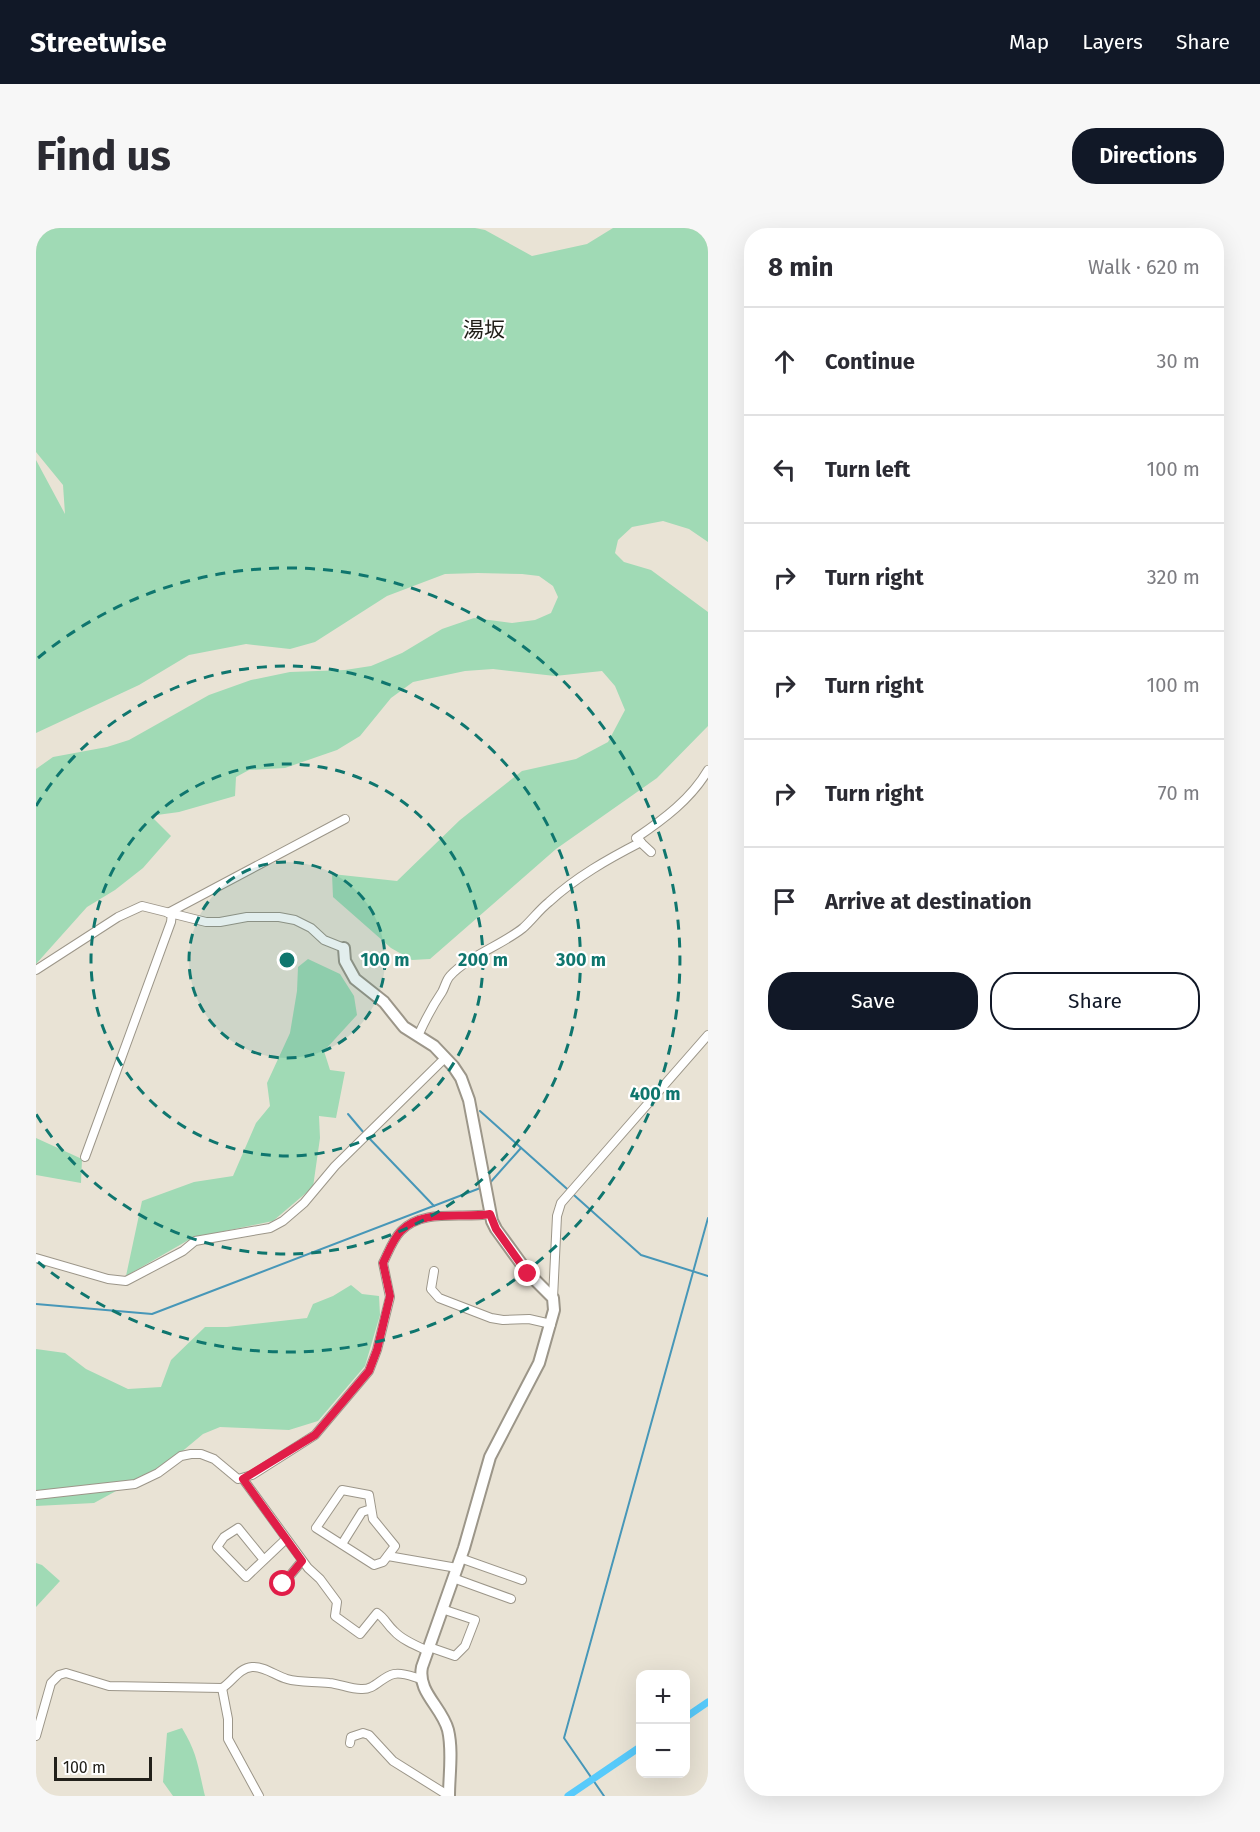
<!DOCTYPE html>
<html lang="en">
<head>
<meta charset="utf-8">
<style>
	body { margin:0; font-family:"Fira Sans","Noto Sans JP",sans-serif; background:#f7f7f7; color:#2b2b33 }
	.controls { position:absolute; right:18px; bottom:18px; display:grid; overflow:hidden; border-radius:12px; box-shadow:0 6px 24px #0002 }
	.controls button { width:54px; height:54px; display:grid; place-items:center; padding:0; border:0; border-bottom:2px solid #e1e1e2; background:#fff; color:#2b2b33; font:30px sans-serif }
	.scale { position:absolute; left:18px; bottom:15px; width:98px; box-sizing:border-box; padding-left:6px; border:3px solid #22201a; border-top:0; font-size:16px; line-height:21px; white-space:nowrap; color:#22201a; -webkit-text-stroke:4px #fff; paint-order:stroke }
	.stop { position:absolute; width:18px; height:18px; margin:-14px; border:4px solid #e11d48; border-radius:50%; background:#fff }
	.stop.end { background:#e11d48; border-color:#fff; box-shadow:0 2px 6px #0008 }
	.list { margin:0; padding:0; list-style:none }
	h2 { display:flex; justify-content:space-between; align-items:center; height:78px; margin:0; padding:0 24px; font-size:26px }
	h2 small { font-size:20px; font-weight:400; color:#7c7c81 }
	.list li { display:grid; grid-template-columns:39px 1fr auto; gap:18px; align-items:center; box-sizing:border-box; height:108px; padding:0 24px; border-top:2px solid #e1e1e2 }
	.list b { display:block; font-size:22px; white-space:nowrap }
	.list em { font-size:20px; font-style:normal; color:#7c7c81 }
	.actions { display:flex; gap:12px; padding:18px 24px }
	.actions a { flex:1; padding:14px 0; border:2px solid #111827; border-radius:24px; text-align:center; font-size:21px; color:#111827 }
	.actions .main { background:#111827; color:#fff }
	.icon { flex:none; width:33px; height:33px; fill:none; stroke:currentColor; stroke-width:2; stroke-linecap:round; stroke-linejoin:round }
	.map { position:relative; flex:none; width:672px; height:1568px; overflow:hidden; border-radius:24px }
	header { display:flex; align-items:center; gap:36px; box-sizing:border-box; height:84px; padding:0 30px; background:#111827; color:#fff }
	header strong { font-size:28px }
	nav { display:flex; gap:33px; margin-inline-start:auto; font-size:21px }
	.intro { display:flex; align-items:center; justify-content:space-between; box-sizing:border-box; height:144px; padding:0 36px }
	h1 { margin:0; font-size:42px }
	.button { padding:15px 27px; border-radius:24px; background:#111827; color:#fff; font-size:21px; font-weight:700 }
	main { display:flex; gap:36px; padding:0 36px }
	aside { flex:1; background:#fff; border-radius:24px; box-shadow:0 6px 24px #0002 }
	.map>svg:first-child { display:block }
	.green { fill:#a0dab5 }
	.lines { fill:none; stroke-linecap:round; stroke-linejoin:round }
	.stream { stroke:#4797b8; stroke-width:2 }
	.canal { stroke:#57cafb; stroke-width:7 }
	.street-casing { stroke:#9c9689; stroke-width:10 }
	.secondary-casing { stroke:#9c9689; stroke-width:14 }
	.street { stroke:#fff; stroke-width:8 }
	.secondary { stroke:#fff; stroke-width:10 }
	.route { stroke:#e11d48; stroke-width:8 }
	.ring { fill:none; stroke:#0f766e; stroke-width:3; stroke-dasharray:10 8 }
	.labels { text-anchor:middle; stroke-width:4.5; stroke-linejoin:round; paint-order:stroke }
	.neighbourhood-label { font-size:21px; fill:#22201a; stroke:#fff }
	.centre { fill:#0f766e; stroke:#fff; stroke-width:3 }
	.ring-label { font-size:18px; text-anchor:middle; font-weight:bold; fill:#0f766e; stroke:#fff; stroke-width:4.5; stroke-linejoin:round; paint-order:stroke }
</style>
</head>
<body>
<header>
<strong>Streetwise</strong>
<nav><a>Map</a><a>Layers</a><a>Share</a></nav>
</header>
<div class="intro"><h1>Find us</h1><a class="button">Directions</a></div>
<main>
<div class="map">
<svg width="672" height="1568" viewBox="0 0 672 1568">
	<rect width="100%" height="100%" fill="#e9e3d5"/>
	<g class="green">
		<path d="M 0,0 L 439,0 L 449,2 L 496,28 L 551,16 L 577,0 L 672,0 L 672,314 L 653,301 L 627,293 L 596,299 L 582,312 L 579,325 L 588,334 L 615,342 L 672,384 L 672,498 L 621,550 L 520,621 L 394,731 L 376,732 L 355,720 L 297,669 L 296,646 L 361,653 L 424,592 L 486,543 L 540,531 L 572,514 L 589,482 L 579,458 L 566,443 L 519,448 L 457,441 L 429,443 L 377,454 L 355,470 L 324,508 L 301,522 L 249,540 L 213,542 L 200,549 L 199,568 L 143,584 L 121,587 L 118,591 L 135,608 L 107,640 L 79,662 L 51,679 L 0,736 L 0,541 L 17,529 L 71,519 L 93,512 L 173,467 L 215,452 L 254,444 L 309,442 L 335,438 L 366,425 L 406,401 L 438,390 L 476,395 L 499,392 L 515,385 L 522,369 L 517,358 L 503,348 L 486,346 L 442,345 L 409,346 L 351,368 L 279,414 L 254,421 L 210,416 L 153,427 L 103,457 L 0,505 L 0,232 L 29,286 L 27,257 L 0,224 Z"/>
		<path d="M 272,731 L 304,746 L 318,768 L 321,787 L 288,823 L 294,842 L 309,844 L 300,890 L 283,888 L 284,910 L 277,959 L 237,993 L 156,1010 L 90,1048 L 106,973 L 158,954 L 197,948 L 220,895 L 234,878 L 231,855 L 254,805 L 261,763 L 262,739 Z"/>
		<path d="M 0,910 L 46,931 L 45,955 L 0,947 Z"/>
		<path d="M 315,1057 L 326,1066 L 343,1068 L 344,1087 L 329,1138 L 282,1193 L 253,1202 L 184,1199 L 167,1206 L 143,1226 L 115,1244 L 58,1275 L 0,1278 L 0,1121 L 29,1125 L 50,1141 L 92,1161 L 125,1159 L 135,1132 L 169,1099 L 191,1099 L 271,1090 L 277,1076 L 297,1068 Z"/>
		<path d="M 0,1335 L 6,1337 L 24,1353 L 0,1379 Z"/>
		<path d="M 146,1500 C 162,1526 162,1540 169,1568 L 137,1568 L 127,1554 L 131,1505 Z"/>
	</g>
	<g class="lines">
		<g class="stream">
			<path d="M 444,883 L 605,1027 L 672,1048"/>
			<path d="M 312,886 L 328,905"/>
			<path d="M 332,909 L 398,978"/>
			<path d="M 452,957 L 485,920"/>
			<path d="M 0,1076 L 116,1086 L 447,959"/>
			<path d="M 568,1568 L 528,1510 L 672,990"/>
		</g>
		<g class="canal">
			<path d="M 650,1489 L 672,1474"/>
			<path d="M 532,1568 L 604,1519"/>
		</g>
		<defs>
			<g id="street">
				<path d="M 615,624 L 600,610 C 628,591 655,571 672,542"/>
				<path d="M 132,685 L 309,591"/>
				<path d="M 0,742 L 82,689 L 106,678 L 170,694 L 184,694 L 211,689 L 243,689 L 259,692 L 275,700 L 288,712 L 308,720"/>
				<path d="M 382,808 C 390,790 395,780 406,764 C 409,759 410,752 414,748 C 431,729 466,717 487,700 C 496,692 503,682 513,674 C 540,649 572,631 605,614"/>
				<path d="M 49,929 L 135,694 L 136,685"/>
				<path d="M 0,1030 L 72,1051 L 90,1053 L 147,1023 L 159,1013 L 234,1000 L 247,993 L 268,975 L 299,938 L 409,830"/>
				<path d="M 398,1043 L 395,1061 L 403,1070 L 455,1090 L 467,1092 L 493,1091 L 515,1096"/>
				<path d="M 517,1070 L 521,988 L 525,975 L 672,807"/>
				<path d="M 207,1251 L 272,1340 L 284,1351 L 301,1374 L 299,1388 L 324,1406 L 341,1385 C 349,1390 351,1397 358,1403 C 366,1412 381,1418 392,1423"/>
				<path d="M 306,1262 L 333,1267 L 337,1291 L 359,1318 L 347,1334 L 338,1337 L 280,1300 Z"/>
				<path d="M 0,1267 L 99,1256 L 122,1245 L 145,1228 L 155,1226 L 165,1226 L 178,1231 L 202,1251 L 216,1247 L 279,1207 L 333,1143 L 341,1122 L 354,1069 L 347,1035 C 352,1025 357,1011 365,1003 C 387,980 426,991 454,986"/>
				<path d="M 306,1316 L 326,1284 L 335,1281"/>
				<path d="M 352,1328 L 421,1340"/>
				<path d="M 424,1330 L 486,1352"/>
				<path d="M 228,1332 L 202,1300 L 188,1309 L 181,1319 L 210,1349 L 250,1311"/>
				<path d="M 417,1350 L 475,1371"/>
				<path d="M 247,1356 L 266,1333"/>
				<path d="M 393,1419 L 419,1428 L 429,1418 L 439,1392 L 406,1381"/>
				<path d="M 186,1460 L 192,1491 L 192,1511 L 223,1568"/>
				<path d="M 0,1508 L 15,1455 L 23,1447 L 30,1445 L 73,1458 L 186,1460 C 196,1454 203,1440 216,1439 C 228,1438 240,1448 251,1451 C 264,1455 279,1453 293,1455 C 304,1456 314,1461 325,1461 C 339,1462 345,1449 358,1446 C 367,1444 377,1449 385,1451"/>
				<path d="M 314,1515 L 315,1509 L 327,1505 L 333,1507 L 357,1533 L 413,1568"/>
			</g>
			<path id="secondary" d="M 308,720 L 309,733 L 319,751 L 348,774 L 368,799 L 398,818 L 417,838 L 425,850 L 433,872 L 456,993 L 460,1001 L 492,1045 L 517,1070 L 518,1082 L 503,1135 L 454,1229 L 428,1320 L 386,1439 C 381,1464 406,1479 412,1502 C 417,1523 413,1547 413,1568"/>
		</defs>
		<use href="#street" class="street-casing"/>
		<use href="#secondary" class="secondary-casing"/>
		<use href="#street" class="street"/>
		<use href="#secondary" class="secondary"/>
	</g>
	<g class="lines">
		<path class="route" d="M 247,1356 L 266,1333 L 207,1251 L 279,1207 L 333,1143 L 341,1122 L 354,1068 L 347,1035 C 352,1025 357,1011 365,1003 C 387,980 426,991 454,986 L 460,1001 L 492,1046"/>
	</g>
	<circle cx="251" cy="732" r="98" fill="#0f766e" fill-opacity=".12"/>
	<g class="ring">
		<circle cx="251" cy="732" r="98"/>
		<circle cx="251" cy="732" r="196"/>
		<path d="M0 578A294 294 0 1 1 0 886"/>
		<path d="M2 430A392 392 0 1 1 2 1034"/>
	</g>
	<g class="labels">
		<g class="neighbourhood-label">
			<text x="448" y="109">湯坂</text>
		</g>
	</g>
	<circle cx="251" cy="732" r="9" class="centre"/>
	<g class="ring-label">
		<text x="349" y="738">100 m</text>
		<text x="447" y="738">200 m</text>
		<text x="545" y="738">300 m</text>
		<text x="619" y="872">400 m</text>
	</g>
</svg>
<div class="controls">
<button>+</button>
<button>−</button>
</div>
<div class="scale">100 m</div>
<div class="stop" style="left:247px;top:1356px"></div>
<div class="stop end" style="left:492px;top:1046px"></div>
</div>
<aside>
<h2>8 min<small>Walk · 620 m</small></h2>
<ul class="list">
<li><svg class="icon" aria-label="ahead" viewBox="0 0 24 24"><path d="M12 20V5M6 11l6-6 6 6"/></svg><div><b>Continue</b></div><em>30 m</em></li>
<li><svg class="icon" aria-label="left" viewBox="0 0 24 24"><path d="M17 20v-9H6M10 6l-5 5 5 5"/></svg><div><b>Turn left</b></div><em>100 m</em></li>
<li><svg class="icon" aria-label="right" viewBox="0 0 24 24"><path d="M7 20v-9h11M14 6l5 5-5 5"/></svg><div><b>Turn right</b></div><em>320 m</em></li>
<li><svg class="icon" aria-label="right" viewBox="0 0 24 24"><path d="M7 20v-9h11M14 6l5 5-5 5"/></svg><div><b>Turn right</b></div><em>100 m</em></li>
<li><svg class="icon" aria-label="right" viewBox="0 0 24 24"><path d="M7 20v-9h11M14 6l5 5-5 5"/></svg><div><b>Turn right</b></div><em>70 m</em></li>
<li><svg class="icon" aria-label="arrive" viewBox="0 0 24 24"><path d="M6 21V4h12l-3 4 3 4H6"/></svg><div><b>Arrive at destination</b></div></li>
</ul>
<div class="actions"><a class="main">Save</a><a>Share</a></div>
</aside>
</main>
</body>
</html>
